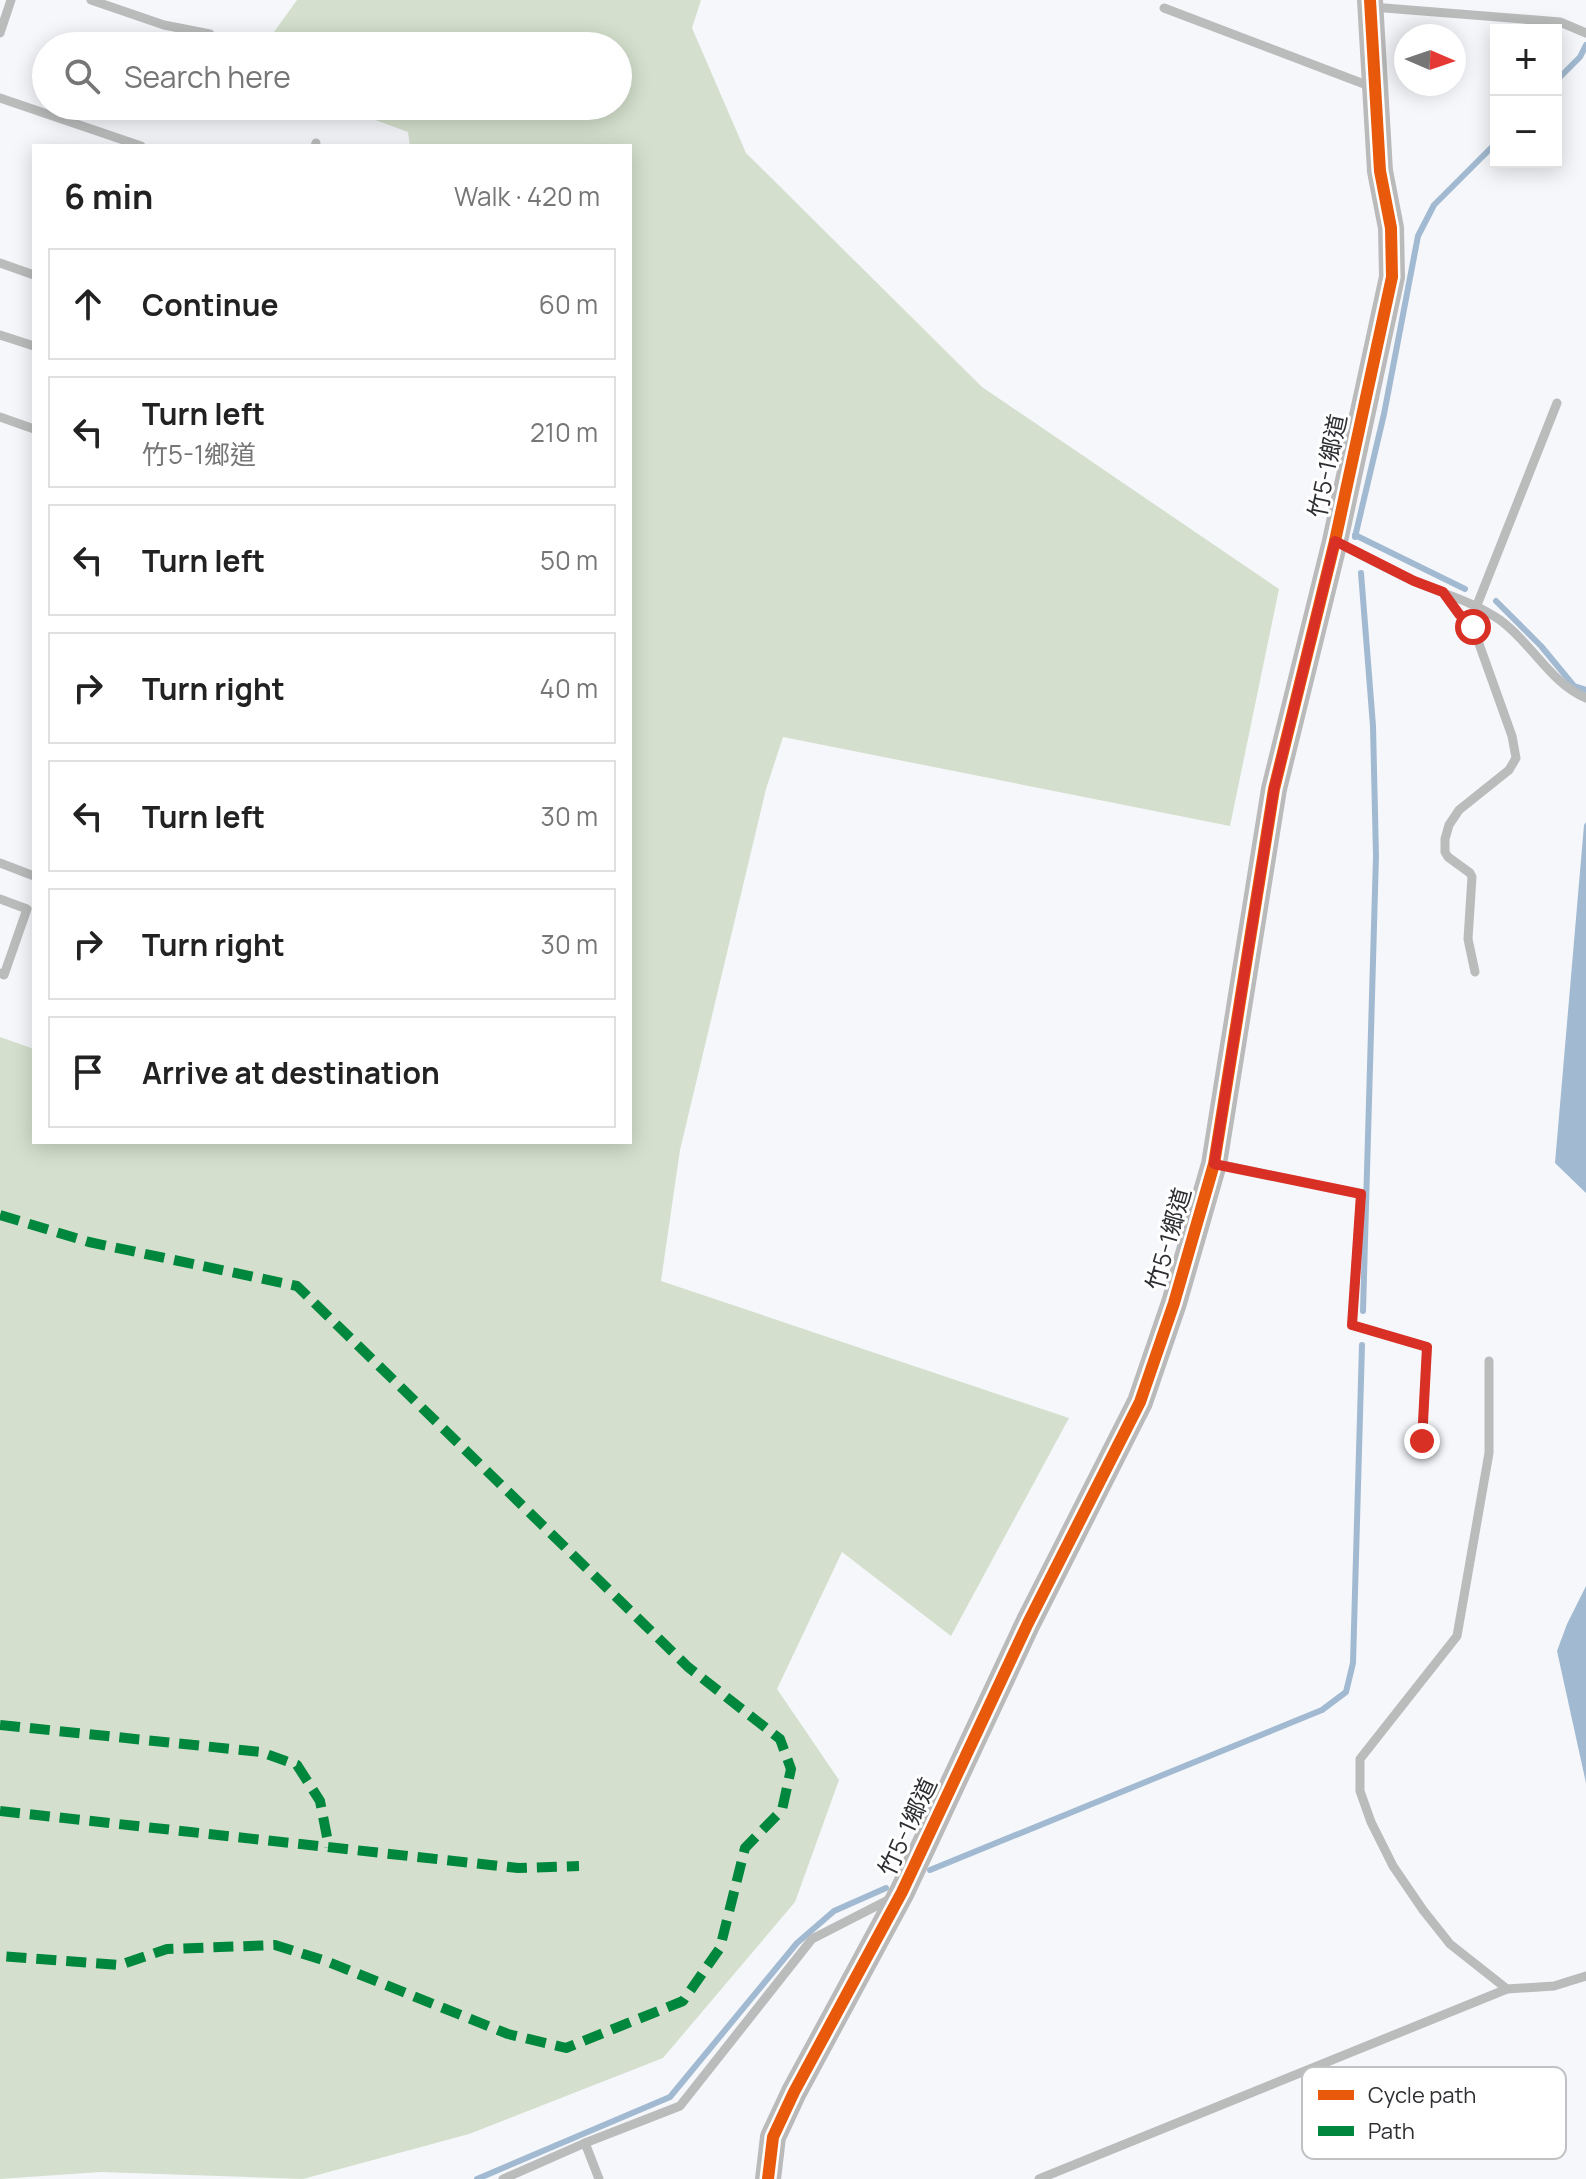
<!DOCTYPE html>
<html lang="en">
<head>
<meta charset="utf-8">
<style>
	body { margin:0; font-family:Manrope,"Noto Sans TC",sans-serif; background:#f2f2f2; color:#222 }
	.controls { position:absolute; right:24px; top:24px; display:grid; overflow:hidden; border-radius:0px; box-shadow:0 4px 20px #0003 }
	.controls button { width:72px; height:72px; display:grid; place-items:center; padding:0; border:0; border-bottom:2px solid #e0e0e0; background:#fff; color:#222; font:40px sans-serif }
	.compass { position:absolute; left:1394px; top:24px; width:72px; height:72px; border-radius:50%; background:#fff; box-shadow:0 4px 20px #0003; rotate:92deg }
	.stop { position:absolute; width:24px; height:24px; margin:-18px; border:6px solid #d93025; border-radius:50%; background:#fff }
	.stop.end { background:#d93025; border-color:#fff; box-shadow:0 2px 8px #0008 }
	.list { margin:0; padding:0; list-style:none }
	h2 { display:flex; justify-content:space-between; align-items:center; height:104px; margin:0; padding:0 32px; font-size:34px }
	h2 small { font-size:26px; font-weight:400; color:#767676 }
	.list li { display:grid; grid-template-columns:52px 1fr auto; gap:24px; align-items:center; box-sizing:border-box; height:112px; margin:0 16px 16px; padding:0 16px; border:2px solid #e0e0e0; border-radius:0px }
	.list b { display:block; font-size:30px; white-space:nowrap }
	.list p { margin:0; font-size:26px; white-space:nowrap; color:#767676 }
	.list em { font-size:26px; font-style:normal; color:#767676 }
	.icon { flex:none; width:44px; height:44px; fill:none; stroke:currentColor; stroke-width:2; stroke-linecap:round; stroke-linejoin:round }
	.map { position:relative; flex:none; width:1586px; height:2179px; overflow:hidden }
	.search { position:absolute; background:#fff; box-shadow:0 4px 20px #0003; left:32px; top:32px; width:600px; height:88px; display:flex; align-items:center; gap:20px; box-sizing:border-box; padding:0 28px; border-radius:44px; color:#767676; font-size:30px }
	.panel { position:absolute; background:#fff; box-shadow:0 4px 20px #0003; left:32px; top:144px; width:600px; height:1000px; border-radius:0px }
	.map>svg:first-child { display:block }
	.green { fill:#d4e0cd }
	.water { fill:#a2bad1 }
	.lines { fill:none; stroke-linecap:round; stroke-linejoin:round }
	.stream { stroke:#a2bad1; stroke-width:6 }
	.lane { stroke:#babbbb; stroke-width:9 }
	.secondary { stroke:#bababb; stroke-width:26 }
	.quiet { stroke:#00873e; stroke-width:10; stroke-dasharray:20 10; stroke-linecap:butt }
	.cycleway-casing { stroke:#fff; stroke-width:17 }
	.cycleway { stroke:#e8590c; stroke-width:12 }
	.route { stroke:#d93025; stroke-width:10 }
	.labels { text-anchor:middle; stroke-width:6; stroke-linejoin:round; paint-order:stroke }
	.street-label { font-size:24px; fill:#2e2f33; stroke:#fff }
	.key { fill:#fff; stroke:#c0c1c2; stroke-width:2 }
	.key-label { font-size:22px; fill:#2e2f33 }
</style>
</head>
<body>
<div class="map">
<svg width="1586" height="2179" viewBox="0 0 1586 2179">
	<rect width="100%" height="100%" fill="#f5f7fb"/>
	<path class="green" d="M 297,0 L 701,0 L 692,28 L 746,153 L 982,387 L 1279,589 L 1230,826 L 783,737 L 766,789 L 680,1150 L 661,1281 L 1069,1418 L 951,1636 L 842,1552 L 777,1689 L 839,1780 L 795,1902 L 663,2058 L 469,2134 L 303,2179 L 101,2172 L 0,2179 L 0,1037 L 34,1049 L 34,1142 L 630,1142 L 630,146 L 410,146 L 408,132 L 337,106 L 618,106 L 618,46 L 264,46 Z"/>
	<g class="water">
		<path d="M 1586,822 L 1586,1193 L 1555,1163 L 1584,825 Z"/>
		<path d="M 1586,1586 L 1586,1783 L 1557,1651 L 1567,1624 Z"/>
	</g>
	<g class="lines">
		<g class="stream">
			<path d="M 1556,81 L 1580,57 L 1586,45"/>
			<path d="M 1355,535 L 1465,589"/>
			<path d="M 1355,537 L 1384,414 L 1418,236 L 1434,205 L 1496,143"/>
			<path d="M 1361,573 L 1373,726 L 1376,856 L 1363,1311"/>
			<path d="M 1496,601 L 1541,646 L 1574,686 L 1586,690"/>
			<path d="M 930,1870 L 1322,1710 L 1346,1692 L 1353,1663 L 1362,1345"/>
			<path d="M 477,2179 L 670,2097 L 797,1943 L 834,1911 L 886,1888"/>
		</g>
		<g class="lane">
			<path d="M 91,0 L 164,25 L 210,34"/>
			<path d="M 1372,7 L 1560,22 L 1586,33"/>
			<path d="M 1164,8 L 1372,87"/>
			<path d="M 0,33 L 11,0"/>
			<path d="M 0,98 L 141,146"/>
			<path d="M 315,146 L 316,143"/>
			<path d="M 0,263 L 34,275"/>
			<path d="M 0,335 L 34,346"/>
			<path d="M 0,417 L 34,429"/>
			<path d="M 1338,543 C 1364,556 1389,570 1416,582 C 1444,594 1474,602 1500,620 C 1531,642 1550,683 1586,698"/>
			<path d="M 1443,592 L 1459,614 L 1473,627 L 1512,736 L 1516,758 L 1509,770 L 1459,810 L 1449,825 L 1445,839 L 1445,852 L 1448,857 L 1470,873 L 1472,877 L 1468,939 L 1475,972"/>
			<path d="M 1477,605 L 1557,403"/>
			<path d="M 0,863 L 34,876"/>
			<path d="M 0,899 L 27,909 L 4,975 L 0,973"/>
			<path d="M 1217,1164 L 1361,1194 L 1352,1325 L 1427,1347 L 1422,1441"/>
			<path d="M 1489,1361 L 1489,1453 L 1457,1636 L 1360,1759 L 1360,1791 L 1371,1822 L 1393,1866 L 1423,1910 L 1450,1944 L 1507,1989"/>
			<path d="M 585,2143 L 599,2179"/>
			<path d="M 503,2179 L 585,2143 L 680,2106 L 812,1939 L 892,1898"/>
			<path d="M 1039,2179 L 1507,1989 L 1554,1986 L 1586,1976"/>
		</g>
		<path class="secondary" d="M 768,2179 L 773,2137 L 794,2092 L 902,1892 L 1028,1623 L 1140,1402 L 1174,1303 L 1214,1164 L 1274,789 L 1335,541 L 1392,277 L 1391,228 L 1380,171 L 1370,0"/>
		<g class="quiet">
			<path d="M 0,1215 L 89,1242 L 297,1286 L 688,1667 L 780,1739 L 791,1769 L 782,1810 L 745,1848 L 720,1948 L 683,2001 L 566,2048 L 508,2034 L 326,1961 L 275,1945 L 167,1949 L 120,1965 L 0,1956"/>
			<path d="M 0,1725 L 261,1752 L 297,1765 L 320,1801 L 329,1847"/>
			<path d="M 0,1811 L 518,1868 L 579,1866"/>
		</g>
		<defs>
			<path id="cycleway" d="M 768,2179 L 773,2137 L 794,2092 L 902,1892 L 1028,1623 L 1140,1402 L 1174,1303 L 1214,1164 L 1274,789 L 1335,541 L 1392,277 L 1391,228 L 1380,171 L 1370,0"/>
		</defs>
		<use href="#cycleway" class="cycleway-casing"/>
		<use href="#cycleway" class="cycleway"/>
	</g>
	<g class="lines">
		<path class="route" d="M 1422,1441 L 1427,1347 L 1352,1325 L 1361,1194 L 1214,1164 L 1274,789 L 1335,541 L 1414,581 L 1443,592 L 1459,614 L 1473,627"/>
	</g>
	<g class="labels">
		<g class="street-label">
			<text transform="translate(1328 466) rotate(-78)" y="8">竹5-1鄉道</text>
			<text transform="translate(1169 1239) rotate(-74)" y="8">竹5-1鄉道</text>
			<text transform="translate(908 1827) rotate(-65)" y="8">竹5-1鄉道</text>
		</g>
	</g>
	<rect x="1302" y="2067" width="264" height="92" rx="12" class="key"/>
	<rect x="1318" y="2090" width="36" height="10" fill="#e8590c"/>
	<rect x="1318" y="2126" width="36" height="10" fill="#00873e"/>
	<g class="key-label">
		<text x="1368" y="2103">Cycle path</text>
		<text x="1368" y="2139">Path</text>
	</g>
</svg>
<div class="controls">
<button>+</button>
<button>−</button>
</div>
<svg class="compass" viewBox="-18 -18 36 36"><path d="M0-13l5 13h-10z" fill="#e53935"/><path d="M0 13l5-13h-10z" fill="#767676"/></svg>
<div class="stop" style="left:1473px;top:627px"></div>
<div class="stop end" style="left:1422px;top:1441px"></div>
<div class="search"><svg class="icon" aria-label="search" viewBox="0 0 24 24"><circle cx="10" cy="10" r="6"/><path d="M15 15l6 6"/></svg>Search here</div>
<section class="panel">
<h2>6 min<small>Walk · 420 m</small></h2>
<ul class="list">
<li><svg class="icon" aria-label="ahead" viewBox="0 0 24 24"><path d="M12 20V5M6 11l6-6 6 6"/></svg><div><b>Continue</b></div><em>60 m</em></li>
<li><svg class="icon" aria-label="left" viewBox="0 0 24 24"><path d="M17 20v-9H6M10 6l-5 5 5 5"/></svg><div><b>Turn left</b><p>竹5-1鄉道</p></div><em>210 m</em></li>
<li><svg class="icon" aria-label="left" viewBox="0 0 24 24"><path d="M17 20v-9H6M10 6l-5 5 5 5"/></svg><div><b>Turn left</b></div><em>50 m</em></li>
<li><svg class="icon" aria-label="right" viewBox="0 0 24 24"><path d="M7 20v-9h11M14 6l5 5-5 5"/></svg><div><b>Turn right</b></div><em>40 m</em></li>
<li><svg class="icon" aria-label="left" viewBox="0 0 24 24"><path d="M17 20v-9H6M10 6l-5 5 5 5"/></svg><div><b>Turn left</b></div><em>30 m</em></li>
<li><svg class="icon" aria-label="right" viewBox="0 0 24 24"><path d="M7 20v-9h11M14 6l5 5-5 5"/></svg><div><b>Turn right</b></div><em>30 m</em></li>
<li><svg class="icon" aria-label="arrive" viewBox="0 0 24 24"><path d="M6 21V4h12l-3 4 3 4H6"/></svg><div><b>Arrive at destination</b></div></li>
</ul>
</section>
</div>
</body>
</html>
